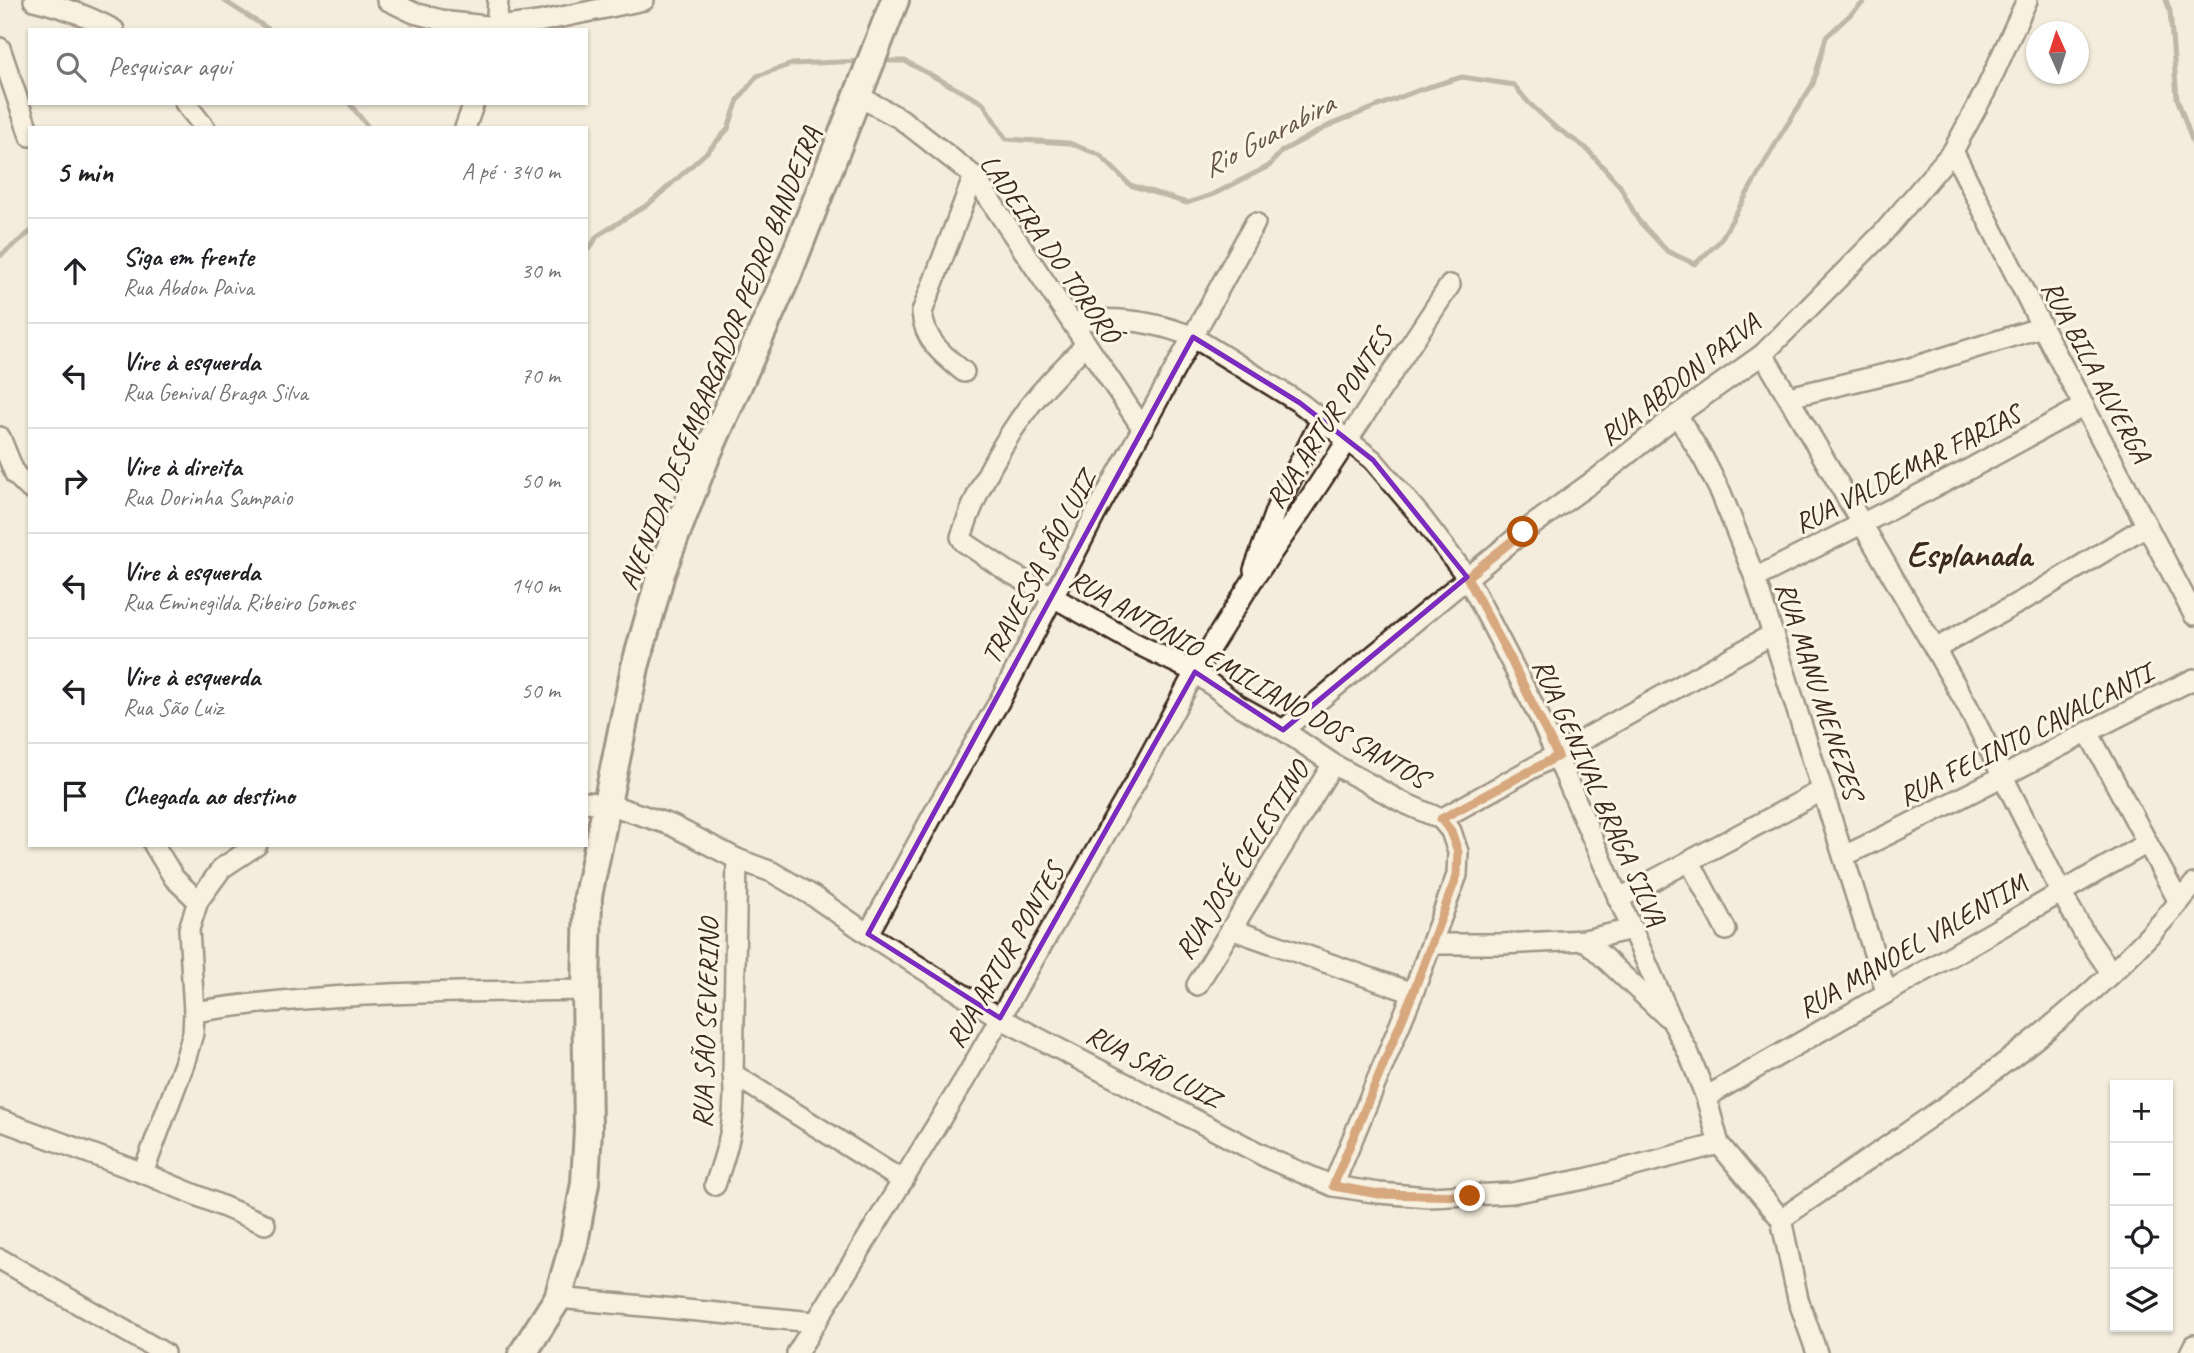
<!DOCTYPE html>
<html lang="pt">
<head>
<meta charset="utf-8">
<style>
	body { margin:0; font-family:Caveat,sans-serif; background:#f6f6f6; color:#202124 }
	.controls { position:absolute; right:21px; bottom:21px; display:grid; overflow:hidden; border-radius:0px; box-shadow:0 2px 5px #0004 }
	.controls button { width:63px; height:63px; display:grid; place-items:center; padding:0; border:0; border-bottom:2px solid #e0e0e0; background:#fff; color:#202124; font:35px sans-serif }
	.compass { position:absolute; left:2026px; top:21px; width:63px; height:63px; border-radius:50%; background:#fff; box-shadow:0 2px 5px #0004; rotate:357deg }
	.stop { position:absolute; width:21px; height:21px; margin:-16px; border:5px solid #b45309; border-radius:50%; background:#fff }
	.stop.end { background:#b45309; border-color:#fff; box-shadow:0 2px 7px #0008 }
	.list { margin:0; padding:0; list-style:none }
	h2 { display:flex; justify-content:space-between; align-items:center; height:91px; margin:0; padding:0 28px; font-size:30px }
	h2 small { font-size:23px; font-weight:400; color:#757577 }
	.list li { display:grid; grid-template-columns:46px 1fr auto; gap:21px; align-items:center; box-sizing:border-box; height:105px; padding:0 28px; border-top:2px solid #e0e0e0 }
	.list b { display:block; font-size:26px; white-space:nowrap }
	.list p { margin:0; font-size:23px; white-space:nowrap; color:#757577 }
	.list em { font-size:23px; font-style:normal; color:#757577 }
	.icon { flex:none; width:38px; height:38px; fill:none; stroke:currentColor; stroke-width:2; stroke-linecap:round; stroke-linejoin:round }
	.map { position:relative; flex:none; width:2194px; height:1353px; overflow:hidden }
	.search { position:absolute; background:#fff; box-shadow:0 2px 5px #0004; left:28px; top:28px; width:560px; height:77px; display:flex; align-items:center; gap:18px; box-sizing:border-box; padding:0 24px; border-radius:0px; color:#757577; font-size:26px }
	.panel { position:absolute; background:#fff; box-shadow:0 2px 5px #0004; left:28px; top:126px; width:560px; height:721px; border-radius:0px }
	.map>svg:first-child { display:block }
	.lines { fill:none; stroke-linecap:round; stroke-linejoin:round }
	.stream { stroke:#817466; stroke-width:5 }
	.minor-casing { stroke:#3b2a1e; stroke-width:24 }
	.secondary-casing { stroke:#3b2a1e; stroke-width:32 }
	.minor { stroke:#fcf5e5; stroke-width:19 }
	.secondary { stroke:#fcf5e5; stroke-width:26 }
	.route { stroke:#b45309; stroke-width:9 }
	.marked { fill:none; stroke:#7b2cbf; stroke-width:5; stroke-linejoin:round }
	.labels { text-anchor:middle; stroke-width:6; stroke-linejoin:round; paint-order:stroke }
	.street-label { font-size:28px; fill:#3b2a1e; stroke:#fcf5e5 }
	.water-label { font-size:30px; font-style:italic; fill:#645548; stroke:#fcf5e5 }
	.district-label { font-size:35px; font-weight:bold; fill:#3b2a1e; stroke:#fcf5e5 }
</style>
</head>
<body>
<div class="map">
<svg width="2194" height="1353" viewBox="0 0 2194 1353">
	<rect width="100%" height="100%" fill="#f4eddd"/>
	<filter id="ink" filterUnits="userSpaceOnUse"><feTurbulence type="fractalNoise" baseFrequency=".0143" numOctaves="2"/><feDisplacementMap in="SourceGraphic" scale="14" xChannelSelector="R" yChannelSelector="G"/><feConvolveMatrix kernelMatrix="1 2 1 2 8 2 1 2 1" color-interpolation-filters="sRGB"/></filter>
	<g filter="url(#ink)">
		<g class="lines">
			<g class="stream">
				<path d="M 223,0 L 270,30"/>
				<path d="M 2166,0 L 2170,11 L 2177,98 L 2194,146"/>
				<path d="M 880,61 L 905,61 L 983,103 L 1006,139 L 1069,143 L 1100,155 L 1130,185 L 1187,203 L 1214,194 L 1269,166 L 1282,151 L 1332,124 L 1419,90 L 1462,77 L 1514,85 L 1528,102 L 1554,126 L 1586,148 L 1620,186 L 1638,220 L 1667,251 L 1695,264 L 1720,241 L 1780,136 L 1813,84 L 1826,37 L 1866,0"/>
				<path d="M 349,103 L 369,128"/>
				<path d="M 586,250 L 591,247 L 597,236 L 650,203 L 708,151 L 728,129 L 738,100 L 757,76 L 792,64 L 863,61"/>
				<path d="M 0,256 L 30,232"/>
			</g>
			<defs>
				<g id="minor">
					<path d="M 34,0 C 62,7 88,15 114,30"/>
					<path d="M 387,0 L 414,13 L 449,22 L 496,27 L 538,22 L 644,0"/>
					<path d="M 496,30 L 498,0"/>
					<path d="M 0,48 L 30,136"/>
					<path d="M 858,96 L 901,119 L 974,176 L 1143,429"/>
					<path d="M 185,103 L 205,128"/>
					<path d="M 465,128 L 474,103"/>
					<path d="M 1953,151 L 2042,327 L 2194,615"/>
					<path d="M 1072,322 C 1114,316 1154,321 1193,337 L 1300,403 L 1373,460 L 1422,518 L 1467,577 L 1540,718 L 1672,1021 L 1689,1054 L 1706,1097 L 1719,1144 L 1781,1219 L 1798,1299 L 1817,1353"/>
					<path d="M 1086,344 C 1067,365 1045,385 1028,408 C 1000,446 976,492 961,537 L 964,542 L 1007,571 L 1133,642 L 1195,672 L 1238,705 L 1283,730 L 1333,764 L 1402,802 L 1441,819 L 1451,831 L 1458,852 L 1457,875 L 1413,993 L 1333,1186"/>
					<path d="M 1763,354 L 1935,649 L 1968,707 L 2061,892 L 2084,933 L 2111,972"/>
					<path d="M 964,372 C 943,355 924,341 922,312 L 974,176"/>
					<path d="M 1789,397 L 1907,369 L 2042,327"/>
					<path d="M 1677,415 L 1703,458 L 1721,493 L 1755,578 L 1886,991"/>
					<path d="M 0,437 L 15,474 L 30,489"/>
					<path d="M 1254,570 L 1276,509 L 1321,420"/>
					<path d="M 1755,578 L 1962,473 L 2084,406"/>
					<path d="M 1935,649 L 2036,593 L 2146,526"/>
					<path d="M 1283,730 L 1523,532 L 1599,477 L 1677,415 L 1763,354 L 1883,233 L 1953,151 L 1986,90 L 2027,0"/>
					<path d="M 2088,732 L 2179,902"/>
					<path d="M 586,802 L 608,804 L 671,825 L 737,859 L 772,872 L 813,896 L 868,934 L 1000,1018 L 1272,1160 L 1333,1186 L 1379,1193 L 1429,1197 L 1512,1193 L 1585,1179 L 1719,1144"/>
					<path d="M 1441,819 L 1773,634"/>
					<path d="M 154,845 L 174,878 L 198,901"/>
					<path d="M 1844,856 C 1962,800 2076,736 2194,679"/>
					<path d="M 1690,862 L 1726,930"/>
					<path d="M 1618,899 L 1821,791"/>
					<path d="M 1231,929 L 1413,993"/>
					<path d="M 868,934 L 939,804 L 999,702 L 1095,515 L 1255,223"/>
					<path d="M 1585,940 L 1666,1016"/>
					<path d="M 1431,944 L 1502,944 L 1585,940 L 1632,929"/>
					<path d="M 1197,985 L 1333,764"/>
					<path d="M 194,1012 C 323,991 455,992 586,990"/>
					<path d="M 733,1074 L 903,1181"/>
					<path d="M 1706,1097 L 2147,843"/>
					<path d="M 0,1120 L 143,1173 L 184,1064 L 193,1033 L 194,1012 L 189,929 L 198,901 L 222,868 L 257,845"/>
					<path d="M 143,1173 L 265,1224"/>
					<path d="M 715,1185 C 729,1145 737,1116 733,1074 L 737,859"/>
					<path d="M 1781,1219 C 1925,1119 2084,1023 2194,884"/>
					<path d="M 0,1259 L 164,1353"/>
					<path d="M 558,1298 L 814,1322"/>
					<path d="M 797,1353 L 968,1074 L 1137,779 L 1195,672 L 1252,581 L 1303,508 L 1450,285"/>
					<path d="M 2190,1353 L 2194,1345"/>
				</g>
				<path id="secondary" d="M 523,1353 L 558,1298 L 574,1243 L 585,1183 L 588,1129 L 586,990 L 588,896 L 635,667 L 652,607 L 661,573 L 705,459 L 787,276 L 895,0"/>
			</defs>
			<use href="#minor" class="minor-casing"/>
			<use href="#secondary" class="secondary-casing"/>
			<use href="#minor" class="minor"/>
			<use href="#secondary" class="secondary"/>
		</g>
	</g>
	<g class="lines" filter="url(#ink)">
		<path class="route" d="M 1470,1196 L 1379,1194 L 1333,1186 L 1413,993 L 1457,875 L 1458,852 L 1451,831 L 1441,819 L 1558,756 L 1511,660 L 1467,577 L 1523,532"/>
	</g>
	<path d="M0 0H2194V1353H0ZM 1193,337 L 1300,403 L 1373,460 L 1467,577 L 1283,730 L 1195,672 L 1000,1018 L 868,934 Z" fill="#f4eddd" fill-opacity=".55" fill-rule="evenodd"/>
	<path class="marked" d="M 1193,337 L 1300,403 L 1373,460 L 1467,577 L 1283,730 L 1195,672 L 1000,1018 L 868,934 Z"/>
	<g class="labels">
		<g class="street-label">
			<text transform="translate(1051 248) rotate(55)" y="10">LADEIRA DO TORORÓ</text>
			<text transform="translate(719 358) rotate(-68)" y="10">AVENIDA DESEMBARGADOR PEDRO BANDEIRA</text>
			<text transform="translate(2097 371) rotate(62)" y="10">RUA BILA ALVERGA</text>
			<text transform="translate(1679 379) rotate(-38)" y="10">RUA ABDON PAIVA</text>
			<text transform="translate(1328 418) rotate(-57)" y="10">RUA ARTUR PONTES</text>
			<text transform="translate(1907 468) rotate(-27)" y="10">RUA VALDEMAR FARIAS</text>
			<text transform="translate(1038 567) rotate(-62)" y="10">TRAVESSA SÃO LUIZ</text>
			<text transform="translate(1249 678) rotate(30)" y="10">RUA ANTÓNIO EMILIANO DOS SANTOS</text>
			<text transform="translate(1820 690) rotate(72)" y="10">RUA MANU MENEZES</text>
			<text transform="translate(2025 734) rotate(-27)" y="10">RUA FELINTO CAVALCANTI</text>
			<text transform="translate(1600 792) rotate(66)" y="10">RUA GENIVAL BRAGA SILVA</text>
			<text transform="translate(1241 860) rotate(-58)" y="10">RUA JOSÉ CELESTINO</text>
			<text transform="translate(1912 945) rotate(-30)" y="10">RUA MANOEL VALENTIM</text>
			<text transform="translate(1004 955) rotate(-60)" y="10">RUA ARTUR PONTES</text>
			<text transform="translate(705 1023) rotate(-88)" y="10">RUA SÃO SEVERINO</text>
			<text transform="translate(1154 1066) rotate(28)" y="10">RUA SÃO LUIZ</text>
		</g>
		<g class="water-label">
			<text transform="translate(1268 135) rotate(-28)" y="10">Rio Guarabira</text>
		</g>
		<g class="district-label">
			<text x="1969" y="566">Esplanada</text>
		</g>
	</g>
</svg>
<div class="controls">
<button>+</button>
<button>−</button>
<button><svg class="icon" aria-label="locate" viewBox="0 0 24 24"><circle cx="12" cy="12" r="6"/><path d="M12 2v4M12 18v4M2 12h4M18 12h4"/></svg></button>
<button><svg class="icon" aria-label="layers" viewBox="0 0 24 24"><path d="M12 4l9 5-9 5-9-5zM3 14l9 5 9-5"/></svg></button>
</div>
<svg class="compass" viewBox="-18 -18 36 36"><path d="M0-13l5 13h-10z" fill="#e53935"/><path d="M0 13l5-13h-10z" fill="#757577"/></svg>
<div class="stop" style="left:1523px;top:532px"></div>
<div class="stop end" style="left:1470px;top:1196px"></div>
<div class="search"><svg class="icon" aria-label="search" viewBox="0 0 24 24"><circle cx="10" cy="10" r="6"/><path d="M15 15l6 6"/></svg>Pesquisar aqui</div>
<section class="panel">
<h2>5 min<small>A pé · 340 m</small></h2>
<ul class="list">
<li><svg class="icon" aria-label="ahead" viewBox="0 0 24 24"><path d="M12 20V5M6 11l6-6 6 6"/></svg><div><b>Siga em frente</b><p>Rua Abdon Paiva</p></div><em>30 m</em></li>
<li><svg class="icon" aria-label="left" viewBox="0 0 24 24"><path d="M17 20v-9H6M10 6l-5 5 5 5"/></svg><div><b>Vire à esquerda</b><p>Rua Genival Braga Silva</p></div><em>70 m</em></li>
<li><svg class="icon" aria-label="right" viewBox="0 0 24 24"><path d="M7 20v-9h11M14 6l5 5-5 5"/></svg><div><b>Vire à direita</b><p>Rua Dorinha Sampaio</p></div><em>50 m</em></li>
<li><svg class="icon" aria-label="left" viewBox="0 0 24 24"><path d="M17 20v-9H6M10 6l-5 5 5 5"/></svg><div><b>Vire à esquerda</b><p>Rua Eminegilda Ribeiro Gomes</p></div><em>140 m</em></li>
<li><svg class="icon" aria-label="left" viewBox="0 0 24 24"><path d="M17 20v-9H6M10 6l-5 5 5 5"/></svg><div><b>Vire à esquerda</b><p>Rua São Luiz</p></div><em>50 m</em></li>
<li><svg class="icon" aria-label="arrive" viewBox="0 0 24 24"><path d="M6 21V4h12l-3 4 3 4H6"/></svg><div><b>Chegada ao destino</b></div></li>
</ul>
</section>
</div>
</body>
</html>
